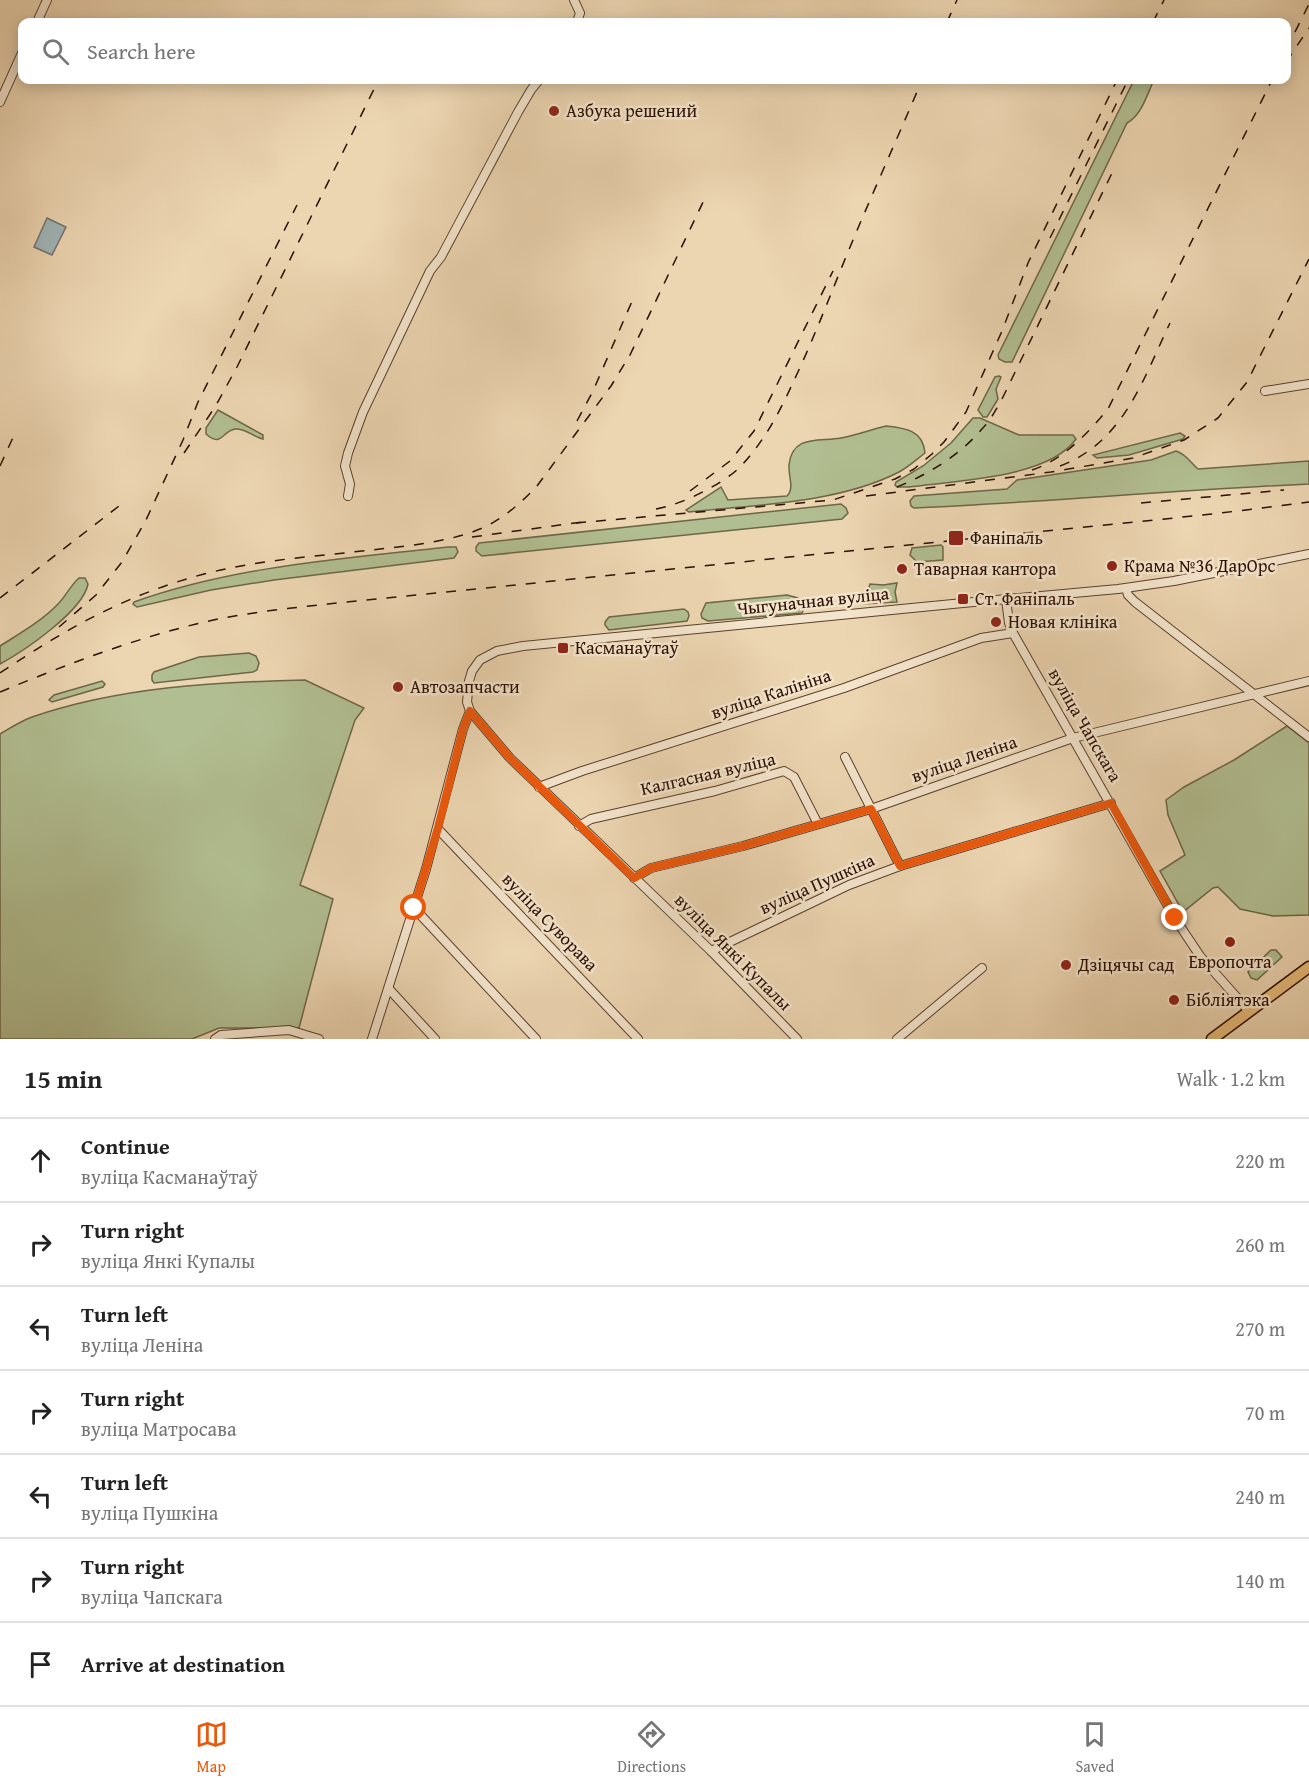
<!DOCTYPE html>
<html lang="en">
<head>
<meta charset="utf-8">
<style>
	body { margin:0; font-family:"Gentium Book Plus",serif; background:#f6f6f6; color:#222 }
	.stop { position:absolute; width:18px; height:18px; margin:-14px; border:4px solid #ea580c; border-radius:50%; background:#fff }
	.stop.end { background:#ea580c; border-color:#fff; box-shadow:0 2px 6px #0008 }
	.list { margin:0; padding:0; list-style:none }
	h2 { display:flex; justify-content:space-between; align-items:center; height:78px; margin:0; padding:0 24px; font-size:26px }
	h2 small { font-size:20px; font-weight:400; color:#767676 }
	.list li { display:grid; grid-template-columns:39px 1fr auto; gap:18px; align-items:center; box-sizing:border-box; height:84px; padding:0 24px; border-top:2px solid #e0e0e0 }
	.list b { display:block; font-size:22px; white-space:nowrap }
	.list p { margin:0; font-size:20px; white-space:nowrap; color:#767676 }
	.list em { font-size:20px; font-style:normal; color:#767676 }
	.icon { flex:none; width:33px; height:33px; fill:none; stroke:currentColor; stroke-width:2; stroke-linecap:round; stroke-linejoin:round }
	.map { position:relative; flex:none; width:1309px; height:1039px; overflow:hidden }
	.search { position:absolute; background:#fff; box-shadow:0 3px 15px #0003; left:18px; right:18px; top:18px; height:66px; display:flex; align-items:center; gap:15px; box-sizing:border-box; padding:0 21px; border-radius:12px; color:#767676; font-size:22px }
	.sheet { height:666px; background:#fff }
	nav { display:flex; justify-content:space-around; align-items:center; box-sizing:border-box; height:84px; border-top:2px solid #e0e0e0; background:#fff; font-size:16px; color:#767676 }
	nav a { display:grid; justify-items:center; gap:3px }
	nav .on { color:#ea580c }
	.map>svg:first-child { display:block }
	.green { fill:#b1be91; stroke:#6e6648; stroke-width:1.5 }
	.water { fill:#9fb5b8; stroke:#71726e; stroke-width:1.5 }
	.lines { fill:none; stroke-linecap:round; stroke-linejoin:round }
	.minor-casing { stroke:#5b3f2c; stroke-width:10 }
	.major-casing { stroke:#2b0d00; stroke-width:13 }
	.minor { stroke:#f3e4cc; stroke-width:8 }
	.major { stroke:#e6ba78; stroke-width:10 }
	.rail { stroke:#2b0d00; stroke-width:1.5; stroke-dasharray:10 10; stroke-linecap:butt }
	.route { stroke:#ea580c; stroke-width:8 }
	.poi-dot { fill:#8f2418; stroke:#f3e4cc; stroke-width:2 }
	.labels { text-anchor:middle; stroke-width:5; stroke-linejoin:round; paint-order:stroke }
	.poi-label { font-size:18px; fill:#2b0d00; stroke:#f3e4cc; text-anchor:start }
	.street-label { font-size:18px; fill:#2b0d00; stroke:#f3e4cc }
</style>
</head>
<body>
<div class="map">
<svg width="1309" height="1039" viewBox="0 0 1309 1039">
	<rect width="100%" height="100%" fill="#ecd5b1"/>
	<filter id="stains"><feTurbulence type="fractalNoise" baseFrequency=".00333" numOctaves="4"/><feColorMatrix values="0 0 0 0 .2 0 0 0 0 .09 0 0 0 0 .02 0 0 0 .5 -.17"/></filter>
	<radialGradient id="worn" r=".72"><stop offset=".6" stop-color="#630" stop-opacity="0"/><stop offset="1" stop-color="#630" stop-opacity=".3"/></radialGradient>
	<g class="green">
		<path d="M 1134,80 L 1154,80 C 1147,94 1142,115 1127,123 L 1012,362 L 1005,362 L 999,359 L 998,355 Z"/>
		<path d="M 999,376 L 1001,377 L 996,389 L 998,399 L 987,417 L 983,417 L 978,410 L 995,377 Z"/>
		<path d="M 218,410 L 263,435 L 263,439 C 254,437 245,428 235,429 C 222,431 222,448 206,434 L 206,428 Z"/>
		<path d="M 973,418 L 980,418 L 1019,435 L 1073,435 L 1076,439 C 1049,478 954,481 909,487 L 897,487 L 895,485 L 896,482 L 923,466 L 951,443 Z"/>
		<path d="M 886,426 C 905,428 923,430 925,453 C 917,459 908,467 899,472 C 839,503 755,505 689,512 L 686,510 L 721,487 L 728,500 L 787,496 C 795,488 788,476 789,465 C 792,434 820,442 841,438 C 856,435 870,430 886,426 Z"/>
		<path d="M 1180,433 L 1185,436 L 1183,439 L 1129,455 L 1097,458 L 1093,455 Z"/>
		<path d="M 1176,451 C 1186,454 1190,462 1198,469 L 1309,461 L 1309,484 C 1177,490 1046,502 914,508 L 911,506 L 910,501 L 914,496 L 1007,489 L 1017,480 L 1151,460 Z"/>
		<path d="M 841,504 L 846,508 L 848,513 L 842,519 L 482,556 L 476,551 L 476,547 L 479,543 Z"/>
		<path d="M 941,545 L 943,547 L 943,560 L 917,562 L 910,555 L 912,548 Z"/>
		<path d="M 448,547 L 456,547 L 458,552 L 454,558 L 274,580 L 211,590 L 137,607 L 133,604 L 134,602 C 235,566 342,559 448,547 Z"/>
		<path d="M 79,578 L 85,578 L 88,584 C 83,611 24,651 0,664 L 0,646 C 19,634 42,621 58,604 C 66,596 70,586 79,578 Z"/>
		<path d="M 897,583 L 895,592 L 897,602 C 884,602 872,605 859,603 L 858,594 L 868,590 L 870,584 L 883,585 Z"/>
		<path d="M 787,595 L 798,598 L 805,606 L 802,613 L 708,621 L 702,618 L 701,614 L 706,603 Z"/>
		<path d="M 684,609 L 688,612 L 689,616 L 687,621 L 609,630 L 605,625 L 605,622 L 609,617 Z"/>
		<path d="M 249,653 L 256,656 L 259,663 L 257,670 L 253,672 L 154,683 L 152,680 L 152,675 L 154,672 L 199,657 Z"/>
		<path d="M 305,680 L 364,708 L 355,720 L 300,885 L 333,899 L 299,1028 L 219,1028 L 192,1039 L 0,1039 L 0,734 C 10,728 21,721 32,717 C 119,687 214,682 305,680 Z"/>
		<path d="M 102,681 L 105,684 L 103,687 L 52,702 L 49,700 L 54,695 Z"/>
		<path d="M 1287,726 L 1309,743 L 1309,915 L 1273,916 L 1240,909 L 1218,887 L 1213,888 L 1183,912 L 1160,871 L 1185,855 L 1168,815 L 1166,800 L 1184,787 L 1234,760 Z"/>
		<path d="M 1271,950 L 1276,950 L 1282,957 L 1257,980 L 1251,978 L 1248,972 Z"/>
	</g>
	<path class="water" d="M 47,218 L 66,227 L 52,255 L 34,247 Z"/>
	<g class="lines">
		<defs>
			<g id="minor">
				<path d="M 574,0 L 580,13 L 577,22"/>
				<path d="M 37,22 L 47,0"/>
				<path d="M 0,102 L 22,53"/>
				<path d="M 1265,391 L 1309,384"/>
				<path d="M 348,496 L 350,484 L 345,466 L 348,453 L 363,412 L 430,271 L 441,257 L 518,112 L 531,90 L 539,80"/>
				<path d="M 1126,588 L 1128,595 L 1135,602 L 1309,737"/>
				<path d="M 1006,599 L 1009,623 L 1013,633 L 1176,920 L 1200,956 L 1249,1011"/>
				<path d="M 845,757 L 900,866"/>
				<path d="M 539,787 L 582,771 L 844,688 L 981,638 L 1013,633"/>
				<path d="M 579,826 L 591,819 L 715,791 L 784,771 L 794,777 L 818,824"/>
				<path d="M 437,828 L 638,1039"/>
				<path d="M 634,878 L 651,868 L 743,846 L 871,809 L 1073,738 L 1309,681"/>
				<path d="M 414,908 L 536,1039"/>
				<path d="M 711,951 L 849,885 L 900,866 L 1111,803"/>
				<path d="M 389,989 L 435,1039"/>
				<path d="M 215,1039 L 221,1035 L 289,1030 L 319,1039"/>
				<path d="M 372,1039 L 426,869 L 463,729 L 470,711"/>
				<path d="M 797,1039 L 711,951 L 510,758 L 470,711 L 467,702 L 469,681 L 472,671 L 480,660 L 497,651 L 523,646 L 963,603 L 1118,589 L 1174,581 L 1309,554"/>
				<path d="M 897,1039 L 982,968"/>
			</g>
			<path id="major" d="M 1212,1039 L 1309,967"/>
		</defs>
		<use href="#minor" class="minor-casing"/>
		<use href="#major" class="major-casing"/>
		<use href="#minor" class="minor"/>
		<use href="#major" class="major"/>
		<g class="rail">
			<path d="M 947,22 L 957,0"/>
			<path d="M 1153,22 L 1164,0"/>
			<path d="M 1286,50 L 1309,4"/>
			<path d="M 1286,62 L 1309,28"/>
			<path d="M 1050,238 L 1128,80"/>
			<path d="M 577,421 L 593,391 L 633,299"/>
			<path d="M 184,453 L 215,407 L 237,367 L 378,81"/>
			<path d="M 0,466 L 15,433"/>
			<path d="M 1060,466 C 1124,442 1143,379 1170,323"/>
			<path d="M 1032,470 C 1063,460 1088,433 1108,409 L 1272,80"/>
			<path d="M 897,487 C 927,475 960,455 981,430 C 990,421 996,410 1002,399 L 1114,169"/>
			<path d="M 690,491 L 730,461 L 754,431 L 833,271"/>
			<path d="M 866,496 L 1051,472 L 1133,458 L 1184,440 L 1218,418 L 1247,382 L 1309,259"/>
			<path d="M 1141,503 L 1284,490"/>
			<path d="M 656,509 C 681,505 723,484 740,467 C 766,440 782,407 797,374 C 816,333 831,293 848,252 C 872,194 898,137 922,80"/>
			<path d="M 576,523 L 833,500 L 895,479 L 914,469 L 932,454 L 944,442 L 966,412 L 1002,331 L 1028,263 L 1117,80"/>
			<path d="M 472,537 L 582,522"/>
			<path d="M 0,598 L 119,506"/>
			<path d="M 59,627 L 96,595 L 122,562 L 146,520 L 183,440 L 198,402 L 297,205"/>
			<path d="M 0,673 C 67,628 126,595 204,574 C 262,559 322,556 380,549 C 415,545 455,541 487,526 C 506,516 522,502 537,486 L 611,386 L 630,355 L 704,200"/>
			<path d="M 0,692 C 70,663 143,635 218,619 C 254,612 291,608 328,604 L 1213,514 L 1309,502"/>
		</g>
	</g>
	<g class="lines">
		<path class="route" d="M 414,908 L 438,828 L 463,729 L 470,711 L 510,758 L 634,878 L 651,868 L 743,846 L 871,809 L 900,866 L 1111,803 L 1175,918"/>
	</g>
	<g class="poi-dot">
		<circle cx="554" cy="111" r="6"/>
		<rect x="948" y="530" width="16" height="16" rx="3"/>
		<circle cx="1112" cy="566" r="6"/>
		<circle cx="902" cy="569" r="6"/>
		<rect x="957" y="593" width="12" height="12" rx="3"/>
		<circle cx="996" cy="622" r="6"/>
		<rect x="557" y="642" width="12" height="12" rx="3"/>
		<circle cx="398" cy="687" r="6"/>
		<circle cx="1230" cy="942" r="6"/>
		<circle cx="1066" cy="965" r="6"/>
		<circle cx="1174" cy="1000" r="6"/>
	</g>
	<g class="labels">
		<g class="poi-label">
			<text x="566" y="117">Азбука решений</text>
			<text x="970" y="544">Фаніпаль</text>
			<text x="1124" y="572">Крама №36 ДарОрс</text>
			<text x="914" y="575">Таварная кантора</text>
			<text x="975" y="605">Ст. Фаніпаль</text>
			<text x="1008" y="628">Новая клініка</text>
			<text x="575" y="654">Касманаўтаў</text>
			<text x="410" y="693">Автозапчасти</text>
			<text x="1230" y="968" text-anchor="middle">Европочта</text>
			<text x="1078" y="971">Дзіцячы сад</text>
			<text x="1186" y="1006">Бібліятэка</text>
		</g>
		<g class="street-label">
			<text transform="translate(813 601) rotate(-6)" y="6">Чыгуначная вуліца</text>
			<text transform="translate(771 694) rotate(-18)" y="6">вуліца Калініна</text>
			<text transform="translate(1085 725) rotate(60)" y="6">вуліца Чапскага</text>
			<text transform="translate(964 759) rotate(-19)" y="6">вуліца Леніна</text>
			<text transform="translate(708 774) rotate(-13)" y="6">Калгасная вуліца</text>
			<text transform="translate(817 884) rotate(-24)" y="6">вуліца Пушкіна</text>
			<text transform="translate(550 922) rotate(46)" y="6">вуліца Суворава</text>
			<text transform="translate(733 952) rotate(45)" y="6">вуліца Янкі Купалы</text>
		</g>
	</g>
	<rect width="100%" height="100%" filter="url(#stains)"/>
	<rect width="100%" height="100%" fill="url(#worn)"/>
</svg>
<div class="stop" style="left:414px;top:908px"></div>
<div class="stop end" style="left:1175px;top:918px"></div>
<div class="search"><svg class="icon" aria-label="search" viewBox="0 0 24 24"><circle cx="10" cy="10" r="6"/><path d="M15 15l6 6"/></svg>Search here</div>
</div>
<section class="sheet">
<h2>15 min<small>Walk · 1.2 km</small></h2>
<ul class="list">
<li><svg class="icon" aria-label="ahead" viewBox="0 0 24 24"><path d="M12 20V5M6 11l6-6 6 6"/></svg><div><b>Continue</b><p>вуліца Касманаўтаў</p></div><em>220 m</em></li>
<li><svg class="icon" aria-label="right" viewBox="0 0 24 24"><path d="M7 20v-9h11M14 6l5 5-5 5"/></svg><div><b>Turn right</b><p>вуліца Янкі Купалы</p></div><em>260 m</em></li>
<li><svg class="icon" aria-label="left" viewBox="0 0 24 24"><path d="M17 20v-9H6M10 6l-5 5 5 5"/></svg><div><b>Turn left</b><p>вуліца Леніна</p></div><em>270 m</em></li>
<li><svg class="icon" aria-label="right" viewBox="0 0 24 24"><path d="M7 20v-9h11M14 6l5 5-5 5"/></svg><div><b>Turn right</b><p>вуліца Матросава</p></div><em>70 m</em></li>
<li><svg class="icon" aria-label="left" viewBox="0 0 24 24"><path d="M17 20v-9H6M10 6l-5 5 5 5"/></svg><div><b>Turn left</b><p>вуліца Пушкіна</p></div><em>240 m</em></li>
<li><svg class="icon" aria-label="right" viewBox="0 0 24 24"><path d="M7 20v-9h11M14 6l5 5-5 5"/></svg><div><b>Turn right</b><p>вуліца Чапскага</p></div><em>140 m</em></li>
<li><svg class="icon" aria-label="arrive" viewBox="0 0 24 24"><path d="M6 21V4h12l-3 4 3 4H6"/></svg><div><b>Arrive at destination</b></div></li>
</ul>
</section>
<nav>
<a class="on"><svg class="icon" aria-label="map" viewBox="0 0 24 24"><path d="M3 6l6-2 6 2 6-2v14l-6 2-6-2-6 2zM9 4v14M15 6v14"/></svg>Map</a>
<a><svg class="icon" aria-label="directions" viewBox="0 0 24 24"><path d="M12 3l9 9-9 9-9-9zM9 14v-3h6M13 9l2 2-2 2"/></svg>Directions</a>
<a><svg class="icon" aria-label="saved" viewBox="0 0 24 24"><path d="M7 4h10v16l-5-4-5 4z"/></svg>Saved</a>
</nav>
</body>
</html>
